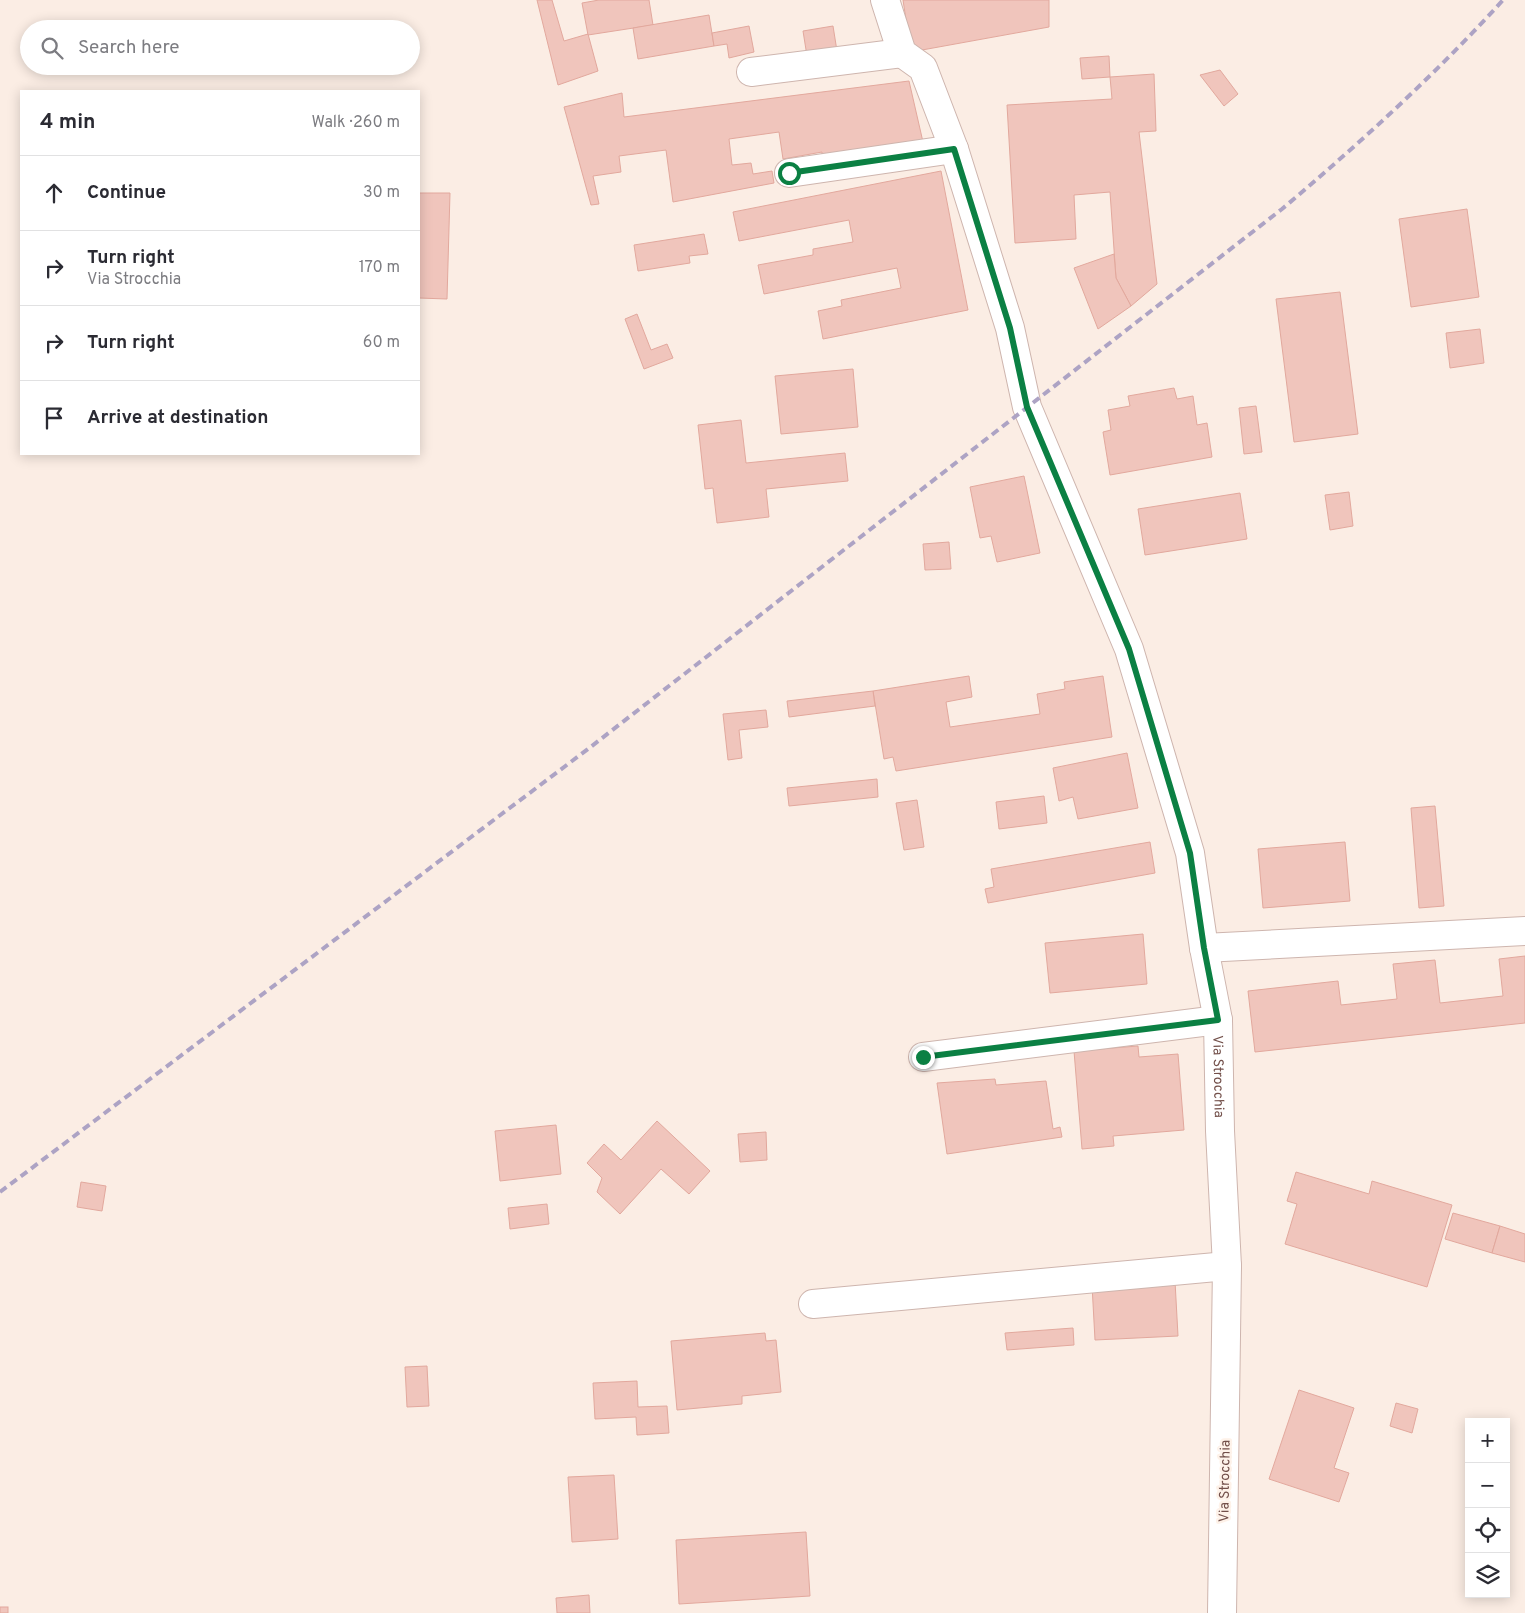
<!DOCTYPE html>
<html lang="en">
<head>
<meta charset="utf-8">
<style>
	body { margin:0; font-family:Overpass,sans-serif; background:#f7f7f7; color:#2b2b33 }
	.controls { position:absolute; right:15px; bottom:15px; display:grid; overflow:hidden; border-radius:0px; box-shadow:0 2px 12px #0003 }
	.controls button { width:45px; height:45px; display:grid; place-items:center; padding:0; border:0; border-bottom:1px solid #e1e1e2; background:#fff; color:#2b2b33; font:25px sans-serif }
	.stop { position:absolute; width:15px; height:15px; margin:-11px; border:4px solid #0b8043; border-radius:50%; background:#fff }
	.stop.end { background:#0b8043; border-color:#fff; box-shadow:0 1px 5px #0008 }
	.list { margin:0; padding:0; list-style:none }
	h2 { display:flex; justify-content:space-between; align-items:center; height:65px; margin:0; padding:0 20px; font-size:21px }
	h2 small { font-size:16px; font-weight:400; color:#7c7c81 }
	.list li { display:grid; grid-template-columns:32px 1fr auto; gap:15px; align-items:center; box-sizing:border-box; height:75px; padding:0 20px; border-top:1px solid #e1e1e2 }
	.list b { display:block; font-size:19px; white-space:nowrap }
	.list p { margin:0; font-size:16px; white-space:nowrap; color:#7c7c81 }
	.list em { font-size:16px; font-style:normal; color:#7c7c81 }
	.icon { flex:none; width:28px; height:28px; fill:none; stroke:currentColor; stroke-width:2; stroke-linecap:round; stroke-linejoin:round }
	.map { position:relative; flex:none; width:1525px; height:1613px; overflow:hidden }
	.search { position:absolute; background:#fff; box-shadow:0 2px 12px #0003; left:20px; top:20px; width:400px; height:55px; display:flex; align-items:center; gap:12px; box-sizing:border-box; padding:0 18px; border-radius:28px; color:#7c7c81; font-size:19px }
	.panel { position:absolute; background:#fff; box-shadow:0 2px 12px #0003; left:20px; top:90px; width:400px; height:365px; border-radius:0px }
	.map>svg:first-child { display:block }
	.building { fill:#f0c5bc; stroke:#e2a89d }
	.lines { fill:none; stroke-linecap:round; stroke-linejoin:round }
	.minor-casing { stroke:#ceb5ae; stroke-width:30 }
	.minor { stroke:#fff; stroke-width:28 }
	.rail { stroke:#ada3c4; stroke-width:4; stroke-dasharray:8 5; stroke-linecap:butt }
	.route { stroke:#0b8043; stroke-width:6 }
	.labels { text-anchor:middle; stroke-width:5; stroke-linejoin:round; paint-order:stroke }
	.street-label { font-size:14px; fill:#73504a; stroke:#fef2e9 }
</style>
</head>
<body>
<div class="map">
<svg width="1525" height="1613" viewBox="0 0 1525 1613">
	<rect width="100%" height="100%" fill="#fbede4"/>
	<g class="building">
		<path d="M 537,0 L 552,0 L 564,41 L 588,34 L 598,71 L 558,85 Z"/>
		<path d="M 599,0 L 649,0 L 653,25 L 588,35 L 582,3 Z"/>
		<path d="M 903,0 L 1049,0 L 1049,27 L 911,52 Z"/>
		<path d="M 709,15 L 714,46 L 638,59 L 633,28 Z"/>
		<path d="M 749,26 L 754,52 L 729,58 L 727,44 L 714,46 L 712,33 Z"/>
		<path d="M 833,26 L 837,51 L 807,56 L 803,31 Z"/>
		<path d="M 1109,56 L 1110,77 L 1082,79 L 1080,58 Z"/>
		<path d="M 1220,70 L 1238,94 L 1224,106 L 1200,75 Z"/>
		<path d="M 1154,74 L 1156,131 L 1139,132 L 1157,284 L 1131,306 L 1116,278 L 1110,192 L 1074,195 L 1076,239 L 1015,243 L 1007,105 L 1112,99 L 1110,77 Z"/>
		<path d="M 909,81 L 923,142 L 822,155 L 822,152 L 783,159 L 779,132 L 729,139 L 732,165 L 751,163 L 753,174 L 772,171 L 774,183 L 673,202 L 666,150 L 619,156 L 621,172 L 593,176 L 599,204 L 591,205 L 564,107 L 622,93 L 624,117 Z"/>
		<path d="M 941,171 L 968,310 L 823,339 L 818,311 L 842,306 L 841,300 L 901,288 L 897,268 L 764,294 L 758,265 L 813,255 L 813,249 L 853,242 L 849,220 L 739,241 L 733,212 Z"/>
		<path d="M 419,193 L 450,193 L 447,299 L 419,298 Z"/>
		<path d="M 1467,209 L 1479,297 L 1411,307 L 1399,219 Z"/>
		<path d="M 704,234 L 708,254 L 689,256 L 690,263 L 638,271 L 634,245 Z"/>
		<path d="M 1114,254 L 1116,278 L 1131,306 L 1098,329 L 1074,268 Z"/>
		<path d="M 1340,292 L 1358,434 L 1294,442 L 1276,299 Z"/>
		<path d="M 637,314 L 651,350 L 667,344 L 673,358 L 644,369 L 625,319 Z"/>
		<path d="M 1480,329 L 1484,363 L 1450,368 L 1446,333 Z"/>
		<path d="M 853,369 L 858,427 L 781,434 L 775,376 Z"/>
		<path d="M 1174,388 L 1177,399 L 1193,396 L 1197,425 L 1207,423 L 1212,457 L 1110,475 L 1103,432 L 1111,430 L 1108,410 L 1130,406 L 1128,396 Z"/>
		<path d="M 1256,406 L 1262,452 L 1244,454 L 1239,408 Z"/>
		<path d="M 741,420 L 746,463 L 845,453 L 848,481 L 766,489 L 769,517 L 717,523 L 713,488 L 705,489 L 698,425 Z"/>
		<path d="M 1024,476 L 1040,553 L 997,562 L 991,536 L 980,538 L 970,487 Z"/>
		<path d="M 1349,492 L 1353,526 L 1330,530 L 1325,495 Z"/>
		<path d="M 1240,493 L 1247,539 L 1145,555 L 1138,509 Z"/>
		<path d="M 949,542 L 951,569 L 925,570 L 923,544 Z"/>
		<path d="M 969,676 L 972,697 L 946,702 L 950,727 L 1040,714 L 1037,694 L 1065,689 L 1064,682 L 1103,676 L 1112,737 L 896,771 L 893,757 L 884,759 L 873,691 Z"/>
		<path d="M 873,691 L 875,706 L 789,717 L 787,701 Z"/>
		<path d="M 766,710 L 768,727 L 739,730 L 742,758 L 728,760 L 723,714 Z"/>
		<path d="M 1127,753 L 1138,808 L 1078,819 L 1073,797 L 1059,801 L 1053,768 Z"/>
		<path d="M 877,779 L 878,797 L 789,806 L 787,788 Z"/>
		<path d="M 1044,796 L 1047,823 L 999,829 L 996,802 Z"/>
		<path d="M 917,800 L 924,847 L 904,850 L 896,803 Z"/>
		<path d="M 1435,806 L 1444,906 L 1419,908 L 1411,808 Z"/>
		<path d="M 1150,842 L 1155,873 L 988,903 L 985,889 L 994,887 L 991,869 Z"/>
		<path d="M 1345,842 L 1350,901 L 1263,908 L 1258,849 Z"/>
		<path d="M 1143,934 L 1147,984 L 1050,993 L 1045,943 Z"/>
		<path d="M 1525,956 L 1525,1023 L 1255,1052 L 1248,991 L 1338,981 L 1341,1005 L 1397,999 L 1393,964 L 1435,960 L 1440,1003 L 1503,996 L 1499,959 Z"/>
		<path d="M 1138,1046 L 1139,1057 L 1178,1054 L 1184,1130 L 1113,1136 L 1114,1146 L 1082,1149 L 1074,1051 Z"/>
		<path d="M 995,1079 L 996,1085 L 1046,1081 L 1053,1129 L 1060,1127 L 1062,1137 L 947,1154 L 937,1083 Z"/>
		<path d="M 657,1121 L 710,1171 L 689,1194 L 661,1169 L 620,1214 L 597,1192 L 602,1178 L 587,1163 L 604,1144 L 621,1160 Z"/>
		<path d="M 556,1125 L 561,1174 L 500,1181 L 495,1131 Z"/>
		<path d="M 766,1132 L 767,1160 L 740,1162 L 738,1134 Z"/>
		<path d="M 1296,1172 L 1369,1194 L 1372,1181 L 1452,1205 L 1427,1287 L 1285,1244 L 1297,1204 L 1287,1201 Z"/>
		<path d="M 81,1182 L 106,1186 L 102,1211 L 77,1207 Z"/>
		<path d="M 547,1204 L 549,1224 L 510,1229 L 508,1208 Z"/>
		<path d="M 1453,1213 L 1500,1226 L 1492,1253 L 1445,1239 Z"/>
		<path d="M 1500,1226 L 1525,1234 L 1525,1262 L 1492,1253 Z"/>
		<path d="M 1175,1281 L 1178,1336 L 1095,1340 L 1092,1285 Z"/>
		<path d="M 1073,1328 L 1074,1345 L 1007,1350 L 1005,1333 Z"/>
		<path d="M 765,1333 L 766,1341 L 776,1340 L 781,1392 L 742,1396 L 742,1404 L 677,1410 L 671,1341 Z"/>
		<path d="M 427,1366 L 429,1406 L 407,1407 L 405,1367 Z"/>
		<path d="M 637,1381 L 638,1407 L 667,1406 L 669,1433 L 637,1435 L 636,1417 L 595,1419 L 593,1383 Z"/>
		<path d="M 1299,1390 L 1354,1408 L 1334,1468 L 1349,1473 L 1339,1502 L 1269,1479 Z"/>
		<path d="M 1396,1403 L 1418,1409 L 1412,1433 L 1390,1426 Z"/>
		<path d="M 614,1475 L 618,1539 L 572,1542 L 568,1477 Z"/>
		<path d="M 806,1532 L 810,1596 L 679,1604 L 676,1540 Z"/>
		<path d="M 589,1595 L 590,1613 L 557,1613 L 556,1598 Z"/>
		<rect x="0" y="1607" width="8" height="6"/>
	</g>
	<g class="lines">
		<defs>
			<g id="minor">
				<path id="s1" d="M 885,0 L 902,53 L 923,68 L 954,149 L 1010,328 L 1027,407 L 1129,649 L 1190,853 L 1204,948 L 1218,1020 L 1220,1131 L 1227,1266 L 1222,1613"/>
				<path d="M 751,72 L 902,53"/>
				<path d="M 789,173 L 954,149"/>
				<path d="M 1204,948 L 1525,931"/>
				<path d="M 923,1057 L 1218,1020"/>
				<path d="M 813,1304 L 1227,1266"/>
			</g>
		</defs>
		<use href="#minor" class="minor-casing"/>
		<use href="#minor" class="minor"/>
		<path class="rail" d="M 0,1192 L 588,749 L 1282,209 C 1360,143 1435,75 1503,0"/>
	</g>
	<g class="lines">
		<path class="route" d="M 789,173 L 954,149 L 1010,328 L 1027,407 L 1129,649 L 1190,853 L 1204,948 L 1218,1020 L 923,1057"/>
	</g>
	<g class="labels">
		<g class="street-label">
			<text dy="5" stroke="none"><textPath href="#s1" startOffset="1138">Via Strocchia</textPath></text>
			<text transform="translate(1224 1481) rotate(-89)" y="5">Via Strocchia</text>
		</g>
	</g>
</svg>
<div class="controls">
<button>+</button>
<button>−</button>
<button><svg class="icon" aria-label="locate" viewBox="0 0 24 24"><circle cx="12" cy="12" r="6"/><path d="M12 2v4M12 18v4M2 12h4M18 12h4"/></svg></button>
<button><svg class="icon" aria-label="layers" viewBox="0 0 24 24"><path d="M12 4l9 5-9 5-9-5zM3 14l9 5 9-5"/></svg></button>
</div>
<div class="stop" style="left:789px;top:173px"></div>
<div class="stop end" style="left:923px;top:1057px"></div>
<div class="search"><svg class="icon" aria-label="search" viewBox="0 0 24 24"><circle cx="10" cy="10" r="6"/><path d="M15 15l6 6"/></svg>Search here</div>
<section class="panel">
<h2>4 min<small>Walk · 260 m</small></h2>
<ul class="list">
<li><svg class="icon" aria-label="ahead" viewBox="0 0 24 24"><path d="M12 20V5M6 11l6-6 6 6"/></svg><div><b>Continue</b></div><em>30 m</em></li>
<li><svg class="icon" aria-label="right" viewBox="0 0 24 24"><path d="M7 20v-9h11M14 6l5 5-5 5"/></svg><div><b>Turn right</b><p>Via Strocchia</p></div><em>170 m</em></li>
<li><svg class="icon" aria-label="right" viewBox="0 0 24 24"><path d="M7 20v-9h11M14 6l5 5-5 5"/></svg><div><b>Turn right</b></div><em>60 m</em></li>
<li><svg class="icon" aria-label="arrive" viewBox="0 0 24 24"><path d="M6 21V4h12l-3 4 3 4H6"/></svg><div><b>Arrive at destination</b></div></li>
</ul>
</section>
</div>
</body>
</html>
